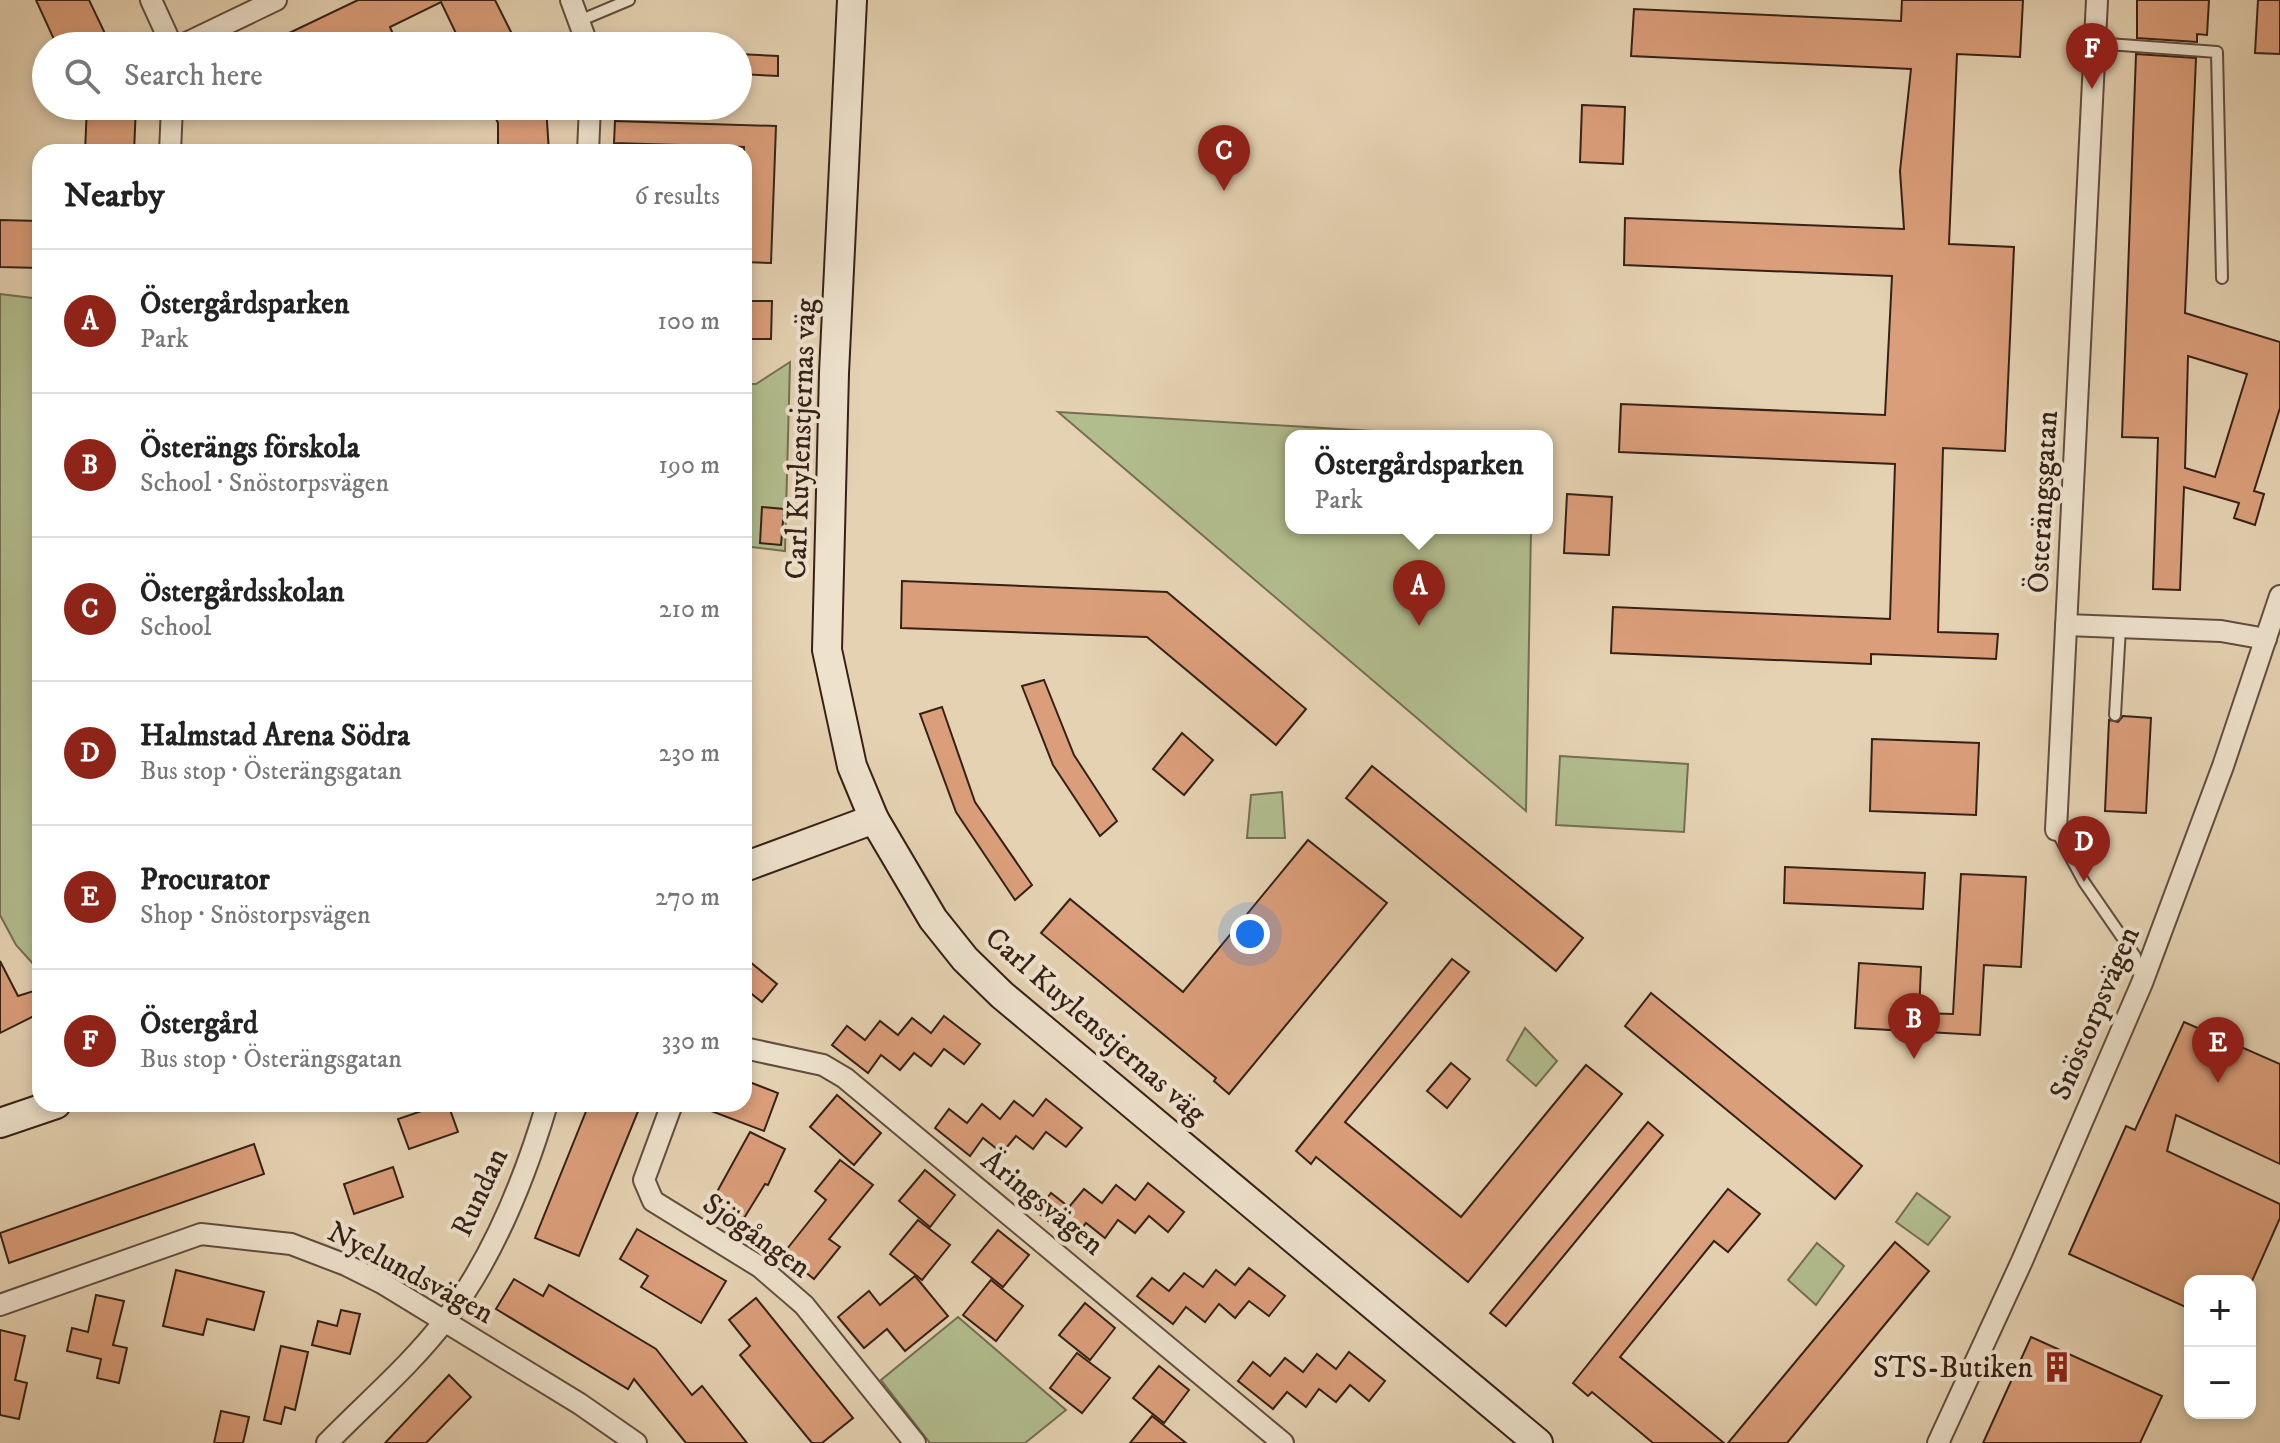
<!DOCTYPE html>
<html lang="en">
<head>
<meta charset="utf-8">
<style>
	body { margin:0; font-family:"IM FELL DW Pica",serif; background:#f2f2f2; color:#222 }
	.controls { position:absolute; right:24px; bottom:24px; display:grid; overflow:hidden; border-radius:16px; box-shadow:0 4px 12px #0003 }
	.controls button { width:72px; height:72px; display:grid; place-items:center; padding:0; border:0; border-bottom:2px solid #e0e0e0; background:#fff; color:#222; font:40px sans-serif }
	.you { position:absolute; left:1250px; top:934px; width:28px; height:28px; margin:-20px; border:6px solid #fff; border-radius:50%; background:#1a73e8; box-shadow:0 0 0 12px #1a73e833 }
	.badge { display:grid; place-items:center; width:52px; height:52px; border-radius:50%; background:#8f2418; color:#fff; font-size:26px; font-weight:700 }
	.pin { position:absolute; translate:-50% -66px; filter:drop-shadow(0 2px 4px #0008) }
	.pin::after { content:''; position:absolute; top:42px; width:28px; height:24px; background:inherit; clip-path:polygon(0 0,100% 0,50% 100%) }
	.popup { position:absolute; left:1285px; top:430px; width:268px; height:104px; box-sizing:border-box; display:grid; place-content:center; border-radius:16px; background:#fff; filter:drop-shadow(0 2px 6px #0005); font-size:26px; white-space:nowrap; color:#767676 }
	.popup b { font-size:30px; color:#222 }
	.popup::after { content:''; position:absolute; left:50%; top:100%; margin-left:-16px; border:16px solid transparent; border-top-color:#fff }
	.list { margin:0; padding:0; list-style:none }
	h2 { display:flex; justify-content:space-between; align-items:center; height:104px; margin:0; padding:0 32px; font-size:34px }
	h2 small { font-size:26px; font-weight:400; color:#767676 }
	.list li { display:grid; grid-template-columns:52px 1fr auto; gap:24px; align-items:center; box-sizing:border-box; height:144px; padding:0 32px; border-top:2px solid #e0e0e0 }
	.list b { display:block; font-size:30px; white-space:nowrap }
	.list p { margin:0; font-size:26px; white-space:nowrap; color:#767676 }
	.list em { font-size:26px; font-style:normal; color:#767676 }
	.icon { flex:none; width:44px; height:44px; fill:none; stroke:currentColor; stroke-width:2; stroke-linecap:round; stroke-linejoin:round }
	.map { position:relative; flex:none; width:2280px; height:1443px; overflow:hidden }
	.search { position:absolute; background:#fff; box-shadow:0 4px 12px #0003; left:32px; top:32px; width:720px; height:88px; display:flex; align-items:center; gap:20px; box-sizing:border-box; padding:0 28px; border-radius:44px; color:#767676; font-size:30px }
	.panel { position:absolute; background:#fff; box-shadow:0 4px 12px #0003; left:32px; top:144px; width:720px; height:968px; border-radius:24px }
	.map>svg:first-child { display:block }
	.green { fill:#b2bd8e; stroke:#746f52; stroke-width:2 }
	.building { fill:#db9e7a; stroke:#362117; stroke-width:2; fill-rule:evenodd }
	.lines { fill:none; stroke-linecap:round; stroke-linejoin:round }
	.lane-casing { stroke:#624d3e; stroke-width:14 }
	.street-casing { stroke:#624d3e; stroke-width:24 }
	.secondary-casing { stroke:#362117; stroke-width:32 }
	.lane { stroke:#eee2cd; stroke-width:10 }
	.street { stroke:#eee2cd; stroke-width:20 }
	.secondary { stroke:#eee2cd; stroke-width:28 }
	.labels { text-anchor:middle; stroke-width:8; stroke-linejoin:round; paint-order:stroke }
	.street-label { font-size:30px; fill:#362117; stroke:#eee2cd }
	.poi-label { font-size:30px; fill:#362117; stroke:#eee2cd; text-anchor:end }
</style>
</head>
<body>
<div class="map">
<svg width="2280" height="1443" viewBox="0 0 2280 1443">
	<rect width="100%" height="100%" fill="#e5d2b2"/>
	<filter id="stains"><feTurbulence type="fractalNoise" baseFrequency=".0025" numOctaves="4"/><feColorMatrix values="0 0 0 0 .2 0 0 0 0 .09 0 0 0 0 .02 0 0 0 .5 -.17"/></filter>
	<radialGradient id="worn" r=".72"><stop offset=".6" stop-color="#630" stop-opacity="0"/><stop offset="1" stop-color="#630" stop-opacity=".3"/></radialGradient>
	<g class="green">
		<path d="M 0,294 L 40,299 L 40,966 L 35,966 L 16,945 L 0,915 Z"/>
		<path d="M 790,362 L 785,551 L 744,546 L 744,384 L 756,384 Z"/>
		<path d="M 1058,412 L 1454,436 L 1291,436 L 1291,528 L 1531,528 L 1526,811 Z"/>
		<path d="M 1560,756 L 1688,764 L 1684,832 L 1556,825 Z"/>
		<path d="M 1282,792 L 1285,838 L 1247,838 L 1251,795 Z"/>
		<path d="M 1525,1028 L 1557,1061 L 1536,1086 L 1507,1060 Z"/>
		<path d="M 1917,1193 L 1950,1217 L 1928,1245 L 1896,1222 Z"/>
		<path d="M 1817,1243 L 1844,1266 L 1816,1305 L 1788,1280 Z"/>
		<path d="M 958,1317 L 1066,1410 L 1025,1443 L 930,1443 L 881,1380 Z"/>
	</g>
	<g class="building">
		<path d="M 36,0 L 89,0 L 111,46 L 57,46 Z"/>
		<path d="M 358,0 L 495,0 L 518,46 L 462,46 L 441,2 L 390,27 L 395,39 L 380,46 L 262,46 Z"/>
		<path d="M 1902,0 L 2023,0 L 2020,57 L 1957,54 L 1949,244 L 2014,247 L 2005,451 L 1943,448 L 1938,632 L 1998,634 L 1996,659 L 1871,654 L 1871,664 L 1611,653 L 1613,607 L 1890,619 L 1895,464 L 1619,452 L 1621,404 L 1885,415 L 1892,276 L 1624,265 L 1625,218 L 1904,229 L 1900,171 L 1911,69 L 1631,56 L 1634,9 L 1901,21 Z"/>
		<path d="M 2137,0 L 2209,0 L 2207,35 L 2197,34 L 2197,42 L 2137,38 Z"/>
		<path d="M 2258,0 L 2280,0 L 2280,54 L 2255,53 Z"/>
		<path d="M 738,54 L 778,56 L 778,76 L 738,74 Z"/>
		<path d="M 2136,54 L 2196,58 L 2185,313 L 2280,342 L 2280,408 L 2254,491 L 2264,494 L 2255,525 L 2234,518 L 2239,503 L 2184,487 L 2180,590 L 2153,589 L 2158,438 L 2122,437 ZM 2188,356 L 2247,374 L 2215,477 L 2185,468 Z"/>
		<path d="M 1582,105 L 1625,107 L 1623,164 L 1580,162 Z"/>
		<path d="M 87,106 L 136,106 L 134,152 L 85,152 Z"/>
		<path d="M 490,106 L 546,106 L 549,152 L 498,152 L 498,123 Z"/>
		<path d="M 615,121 L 776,126 L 771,263 L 744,262 L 744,147 L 614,143 Z"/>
		<path d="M 0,220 L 40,221 L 40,268 L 0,267 Z"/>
		<path d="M 744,301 L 772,301 L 771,339 L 744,339 Z"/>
		<path d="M 1567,494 L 1612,497 L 1609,555 L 1564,553 Z"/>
		<path d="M 762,507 L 784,509 L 781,545 L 760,543 Z"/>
		<path d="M 902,581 L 1167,592 L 1306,709 L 1276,745 L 1147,637 L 901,628 Z"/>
		<path d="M 1044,680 L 1074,755 L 1117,821 L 1100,836 L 1053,765 L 1022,686 Z"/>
		<path d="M 942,707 L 975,802 L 1032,885 L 1015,900 L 956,812 L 920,714 Z"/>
		<path d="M 2123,716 L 2151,718 L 2146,813 L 2105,811 L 2109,720 L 2118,722 Z"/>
		<path d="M 1182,733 L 1213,760 L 1184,795 L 1153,769 Z"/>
		<path d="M 1872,739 L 1979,743 L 1976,815 L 1870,811 Z"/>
		<path d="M 1372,766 L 1583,938 L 1556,971 L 1346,798 Z"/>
		<path d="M 1308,840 L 1387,903 L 1229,1094 L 1214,1081 L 1216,1078 L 1041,933 L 1070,899 L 1183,992 Z"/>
		<path d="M 1785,867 L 1925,873 L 1923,909 L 1784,903 Z"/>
		<path d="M 1961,874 L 2026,877 L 2021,967 L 1984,965 L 1980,1035 L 1855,1028 L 1859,963 L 1921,967 L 1919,1013 L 1953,1014 Z"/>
		<path d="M 744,957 L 777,984 L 762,1002 L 744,988 Z"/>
		<path d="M 1452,959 L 1469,972 L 1345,1122 L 1461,1217 L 1586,1065 L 1622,1094 L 1468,1282 L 1316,1157 L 1311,1164 L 1296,1151 Z"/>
		<path d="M 0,961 L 18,996 L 40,989 L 40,1013 L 0,1033 Z"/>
		<path d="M 1651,993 L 1862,1166 L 1835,1199 L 1625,1026 Z"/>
		<path d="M 944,1016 L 980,1044 L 964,1064 L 944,1049 L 931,1066 L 914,1053 L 900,1070 L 881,1055 L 868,1073 L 832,1045 L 847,1026 L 865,1040 L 880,1021 L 898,1035 L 912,1018 L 931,1033 Z"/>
		<path d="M 2184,1022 L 2280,1064 L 2280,1164 L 2176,1115 L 2167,1151 L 2280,1204 L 2280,1218 L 2252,1281 L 2190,1281 L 2190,1309 L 2069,1254 L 2126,1126 L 2135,1130 Z"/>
		<path d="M 1451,1063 L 1470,1079 L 1447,1108 L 1427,1091 Z"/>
		<path d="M 744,1080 L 778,1093 L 764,1131 L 698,1106 L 744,1104 Z"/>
		<path d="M 837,1095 L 881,1133 L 854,1165 L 810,1127 Z"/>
		<path d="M 1046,1099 L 1082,1128 L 1066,1147 L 1046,1132 L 1033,1149 L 1016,1136 L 1002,1153 L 983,1138 L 970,1156 L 935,1128 L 949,1109 L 967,1123 L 982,1104 L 1000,1119 L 1014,1101 L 1033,1116 Z"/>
		<path d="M 442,1104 L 448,1104 L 458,1132 L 409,1149 L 398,1119 Z"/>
		<path d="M 589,1104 L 641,1104 L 579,1256 L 535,1238 Z"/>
		<path d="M 1648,1122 L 1663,1135 L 1506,1326 L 1490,1313 Z"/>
		<path d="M 750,1132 L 785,1149 L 768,1185 L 765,1184 L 738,1228 L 707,1210 Z"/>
		<path d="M 254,1144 L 264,1174 L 9,1263 L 0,1233 Z"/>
		<path d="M 840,1160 L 873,1185 L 829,1239 L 840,1247 L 814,1279 L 783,1254 L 826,1200 L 815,1191 Z"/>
		<path d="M 393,1167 L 403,1197 L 354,1214 L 344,1184 Z"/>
		<path d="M 925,1170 L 955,1195 L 930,1227 L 899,1201 Z"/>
		<path d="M 1148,1183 L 1184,1212 L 1168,1232 L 1149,1216 L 1135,1233 L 1118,1220 L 1105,1238 L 1086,1223 L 1072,1240 L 1037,1212 L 1051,1193 L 1069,1207 L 1084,1189 L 1102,1203 L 1116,1185 L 1135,1200 Z"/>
		<path d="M 1728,1189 L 1760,1214 L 1728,1252 L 1714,1241 L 1620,1357 L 1724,1443 L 1653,1443 L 1592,1392 L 1588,1396 L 1573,1383 Z"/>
		<path d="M 918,1220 L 950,1245 L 922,1280 L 890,1254 Z"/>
		<path d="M 637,1229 L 726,1281 L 701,1323 L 641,1287 L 648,1276 L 620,1259 Z"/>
		<path d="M 998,1230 L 1029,1255 L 1003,1287 L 972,1262 Z"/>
		<path d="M 1895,1242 L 1929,1271 L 1787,1443 L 1728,1443 Z"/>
		<path d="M 1249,1268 L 1285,1296 L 1269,1316 L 1249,1301 L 1235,1318 L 1219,1304 L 1205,1322 L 1186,1307 L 1173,1324 L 1137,1296 L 1152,1278 L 1169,1291 L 1184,1273 L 1203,1287 L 1216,1270 L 1235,1285 Z"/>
		<path d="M 176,1270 L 264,1292 L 254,1330 L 207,1319 L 203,1335 L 163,1326 Z"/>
		<path d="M 915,1276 L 948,1316 L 905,1351 L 887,1329 L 864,1348 L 838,1317 L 869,1291 L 880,1305 Z"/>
		<path d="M 514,1279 L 543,1296 L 549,1285 L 656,1349 L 692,1395 L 702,1386 L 747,1443 L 686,1443 L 634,1379 L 628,1389 L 496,1309 Z"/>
		<path d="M 991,1280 L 1023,1306 L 996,1341 L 963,1315 Z"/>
		<path d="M 96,1295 L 124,1301 L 113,1345 L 127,1348 L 119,1383 L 97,1378 L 101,1359 L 67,1351 L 72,1328 L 88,1332 Z"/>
		<path d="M 756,1298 L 853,1418 L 822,1443 L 812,1443 L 740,1355 L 750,1346 L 729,1320 Z"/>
		<path d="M 1085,1303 L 1115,1328 L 1090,1360 L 1059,1335 Z"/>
		<path d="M 341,1310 L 360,1314 L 350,1354 L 312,1345 L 318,1321 L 337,1326 Z"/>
		<path d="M 0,1330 L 25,1336 L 15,1380 L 27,1383 L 19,1419 L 0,1415 Z"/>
		<path d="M 2031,1337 L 2162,1396 L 2140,1443 L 1983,1443 Z"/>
		<path d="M 281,1346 L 308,1352 L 295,1410 L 285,1407 L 281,1424 L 264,1420 Z"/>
		<path d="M 1349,1352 L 1385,1381 L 1369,1401 L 1350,1385 L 1336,1402 L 1319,1389 L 1306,1407 L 1287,1392 L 1273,1409 L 1238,1381 L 1253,1362 L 1270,1376 L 1285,1358 L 1303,1372 L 1317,1354 L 1336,1369 Z"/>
		<path d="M 1077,1353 L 1110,1378 L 1082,1413 L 1050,1388 Z"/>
		<path d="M 1159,1366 L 1189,1390 L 1164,1423 L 1133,1398 Z"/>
		<path d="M 449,1375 L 471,1397 L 426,1443 L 385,1443 Z"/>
		<path d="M 221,1411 L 249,1417 L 243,1443 L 214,1443 Z"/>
		<path d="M 1152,1416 L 1186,1443 L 1130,1443 Z"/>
	</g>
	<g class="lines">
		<defs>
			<g id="lane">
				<path d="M 579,21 L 629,0"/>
				<path d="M 2094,43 L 2217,52 L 2222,278"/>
				<path d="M 2115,715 L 2120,628"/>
				<path d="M 2056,830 L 2084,882 L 2135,956 L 2140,976"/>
			</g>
			<g id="street">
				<path d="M 151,0 L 172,46"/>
				<path d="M 571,0 L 588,46"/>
				<path d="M 180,46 L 276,0"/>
				<path d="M 170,152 L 172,106"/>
				<path d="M 588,152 L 590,106"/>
				<path d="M 2066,625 L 2221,631 L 2266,639"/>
				<path d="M 2056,830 L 2097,0"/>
				<path d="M 744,1048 L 823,1065 L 845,1078 L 1283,1443"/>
				<path d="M 672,1104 L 644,1180 L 653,1201 L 760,1267 L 804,1305 L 915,1443"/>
				<path d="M 0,1305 L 201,1234 L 291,1244 L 346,1265 L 382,1283 L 580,1404 L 636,1443"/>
				<path d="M 327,1443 C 366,1403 412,1364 446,1319 C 493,1258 525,1178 547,1104"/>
				<path d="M 1938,1443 L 2022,1261 L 2142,983 L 2223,766 L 2280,596"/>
			</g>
			<g id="secondary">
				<path d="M 852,0 L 834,373 L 827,650 L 852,766 L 874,819 L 933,919 L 965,959 L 1002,995 L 1538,1443"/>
				<path d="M 744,867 L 874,819"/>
				<path d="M 0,1123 L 56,1104"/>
			</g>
		</defs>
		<use href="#lane" class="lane-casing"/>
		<use href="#street" class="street-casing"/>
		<use href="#secondary" class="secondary-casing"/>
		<use href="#lane" class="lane"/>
		<use href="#street" class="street"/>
		<use href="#secondary" class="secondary"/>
	</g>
	<defs>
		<symbol id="building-bare" viewBox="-9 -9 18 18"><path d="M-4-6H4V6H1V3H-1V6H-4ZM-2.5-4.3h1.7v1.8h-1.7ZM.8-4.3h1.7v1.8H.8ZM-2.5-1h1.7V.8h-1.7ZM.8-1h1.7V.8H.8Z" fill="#8f2418" stroke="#eee2cd" stroke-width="2.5" paint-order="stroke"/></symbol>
	</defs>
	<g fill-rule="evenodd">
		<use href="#building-bare" x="2035" y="1345" width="44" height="44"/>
	</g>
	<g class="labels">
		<g class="street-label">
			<text transform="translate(800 439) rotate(-88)" y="10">Carl Kuylenstjernas väg</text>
			<text transform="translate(2042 502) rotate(-87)" y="10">Österängsgatan</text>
			<text transform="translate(2094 1013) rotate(-67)" y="10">Snöstorpsvägen</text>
			<text transform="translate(1096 1025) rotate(41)" y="10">Carl Kuylenstjernas väg</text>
			<text transform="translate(479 1192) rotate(-65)" y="10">Rundan</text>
			<text transform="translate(1043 1202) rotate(39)" y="10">Äringsvägen</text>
			<text transform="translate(757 1235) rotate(35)" y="10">Sjögången</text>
			<text transform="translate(411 1272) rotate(28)" y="10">Nyelundsvägen</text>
		</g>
		<g class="poi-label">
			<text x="2033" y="1377">STS-Butiken</text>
		</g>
	</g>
	<rect width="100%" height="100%" filter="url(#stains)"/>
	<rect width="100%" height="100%" fill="url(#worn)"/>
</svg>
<div class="controls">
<button>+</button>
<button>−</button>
</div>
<div class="you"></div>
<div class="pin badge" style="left:1419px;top:626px">A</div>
<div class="popup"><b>Östergårdsparken</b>Park</div>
<div class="pin badge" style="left:1914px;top:1059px">B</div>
<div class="pin badge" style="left:1224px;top:191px">C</div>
<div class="pin badge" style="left:2084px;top:882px">D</div>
<div class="pin badge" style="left:2218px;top:1083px">E</div>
<div class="pin badge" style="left:2092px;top:89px">F</div>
<div class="search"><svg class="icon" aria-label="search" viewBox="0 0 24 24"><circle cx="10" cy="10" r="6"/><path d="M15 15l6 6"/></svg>Search here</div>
<section class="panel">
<h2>Nearby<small>6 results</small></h2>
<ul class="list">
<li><span class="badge">A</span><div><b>Östergårdsparken</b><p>Park</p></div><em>100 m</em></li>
<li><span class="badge">B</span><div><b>Österängs förskola</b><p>School · Snöstorpsvägen</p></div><em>190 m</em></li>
<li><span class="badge">C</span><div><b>Östergårdsskolan</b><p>School</p></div><em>210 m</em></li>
<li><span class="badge">D</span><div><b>Halmstad Arena Södra</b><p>Bus stop · Österängsgatan</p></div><em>230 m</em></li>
<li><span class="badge">E</span><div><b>Procurator</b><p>Shop · Snöstorpsvägen</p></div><em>270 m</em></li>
<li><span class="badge">F</span><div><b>Östergård</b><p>Bus stop · Österängsgatan</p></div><em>330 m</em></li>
</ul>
</section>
</div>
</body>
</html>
